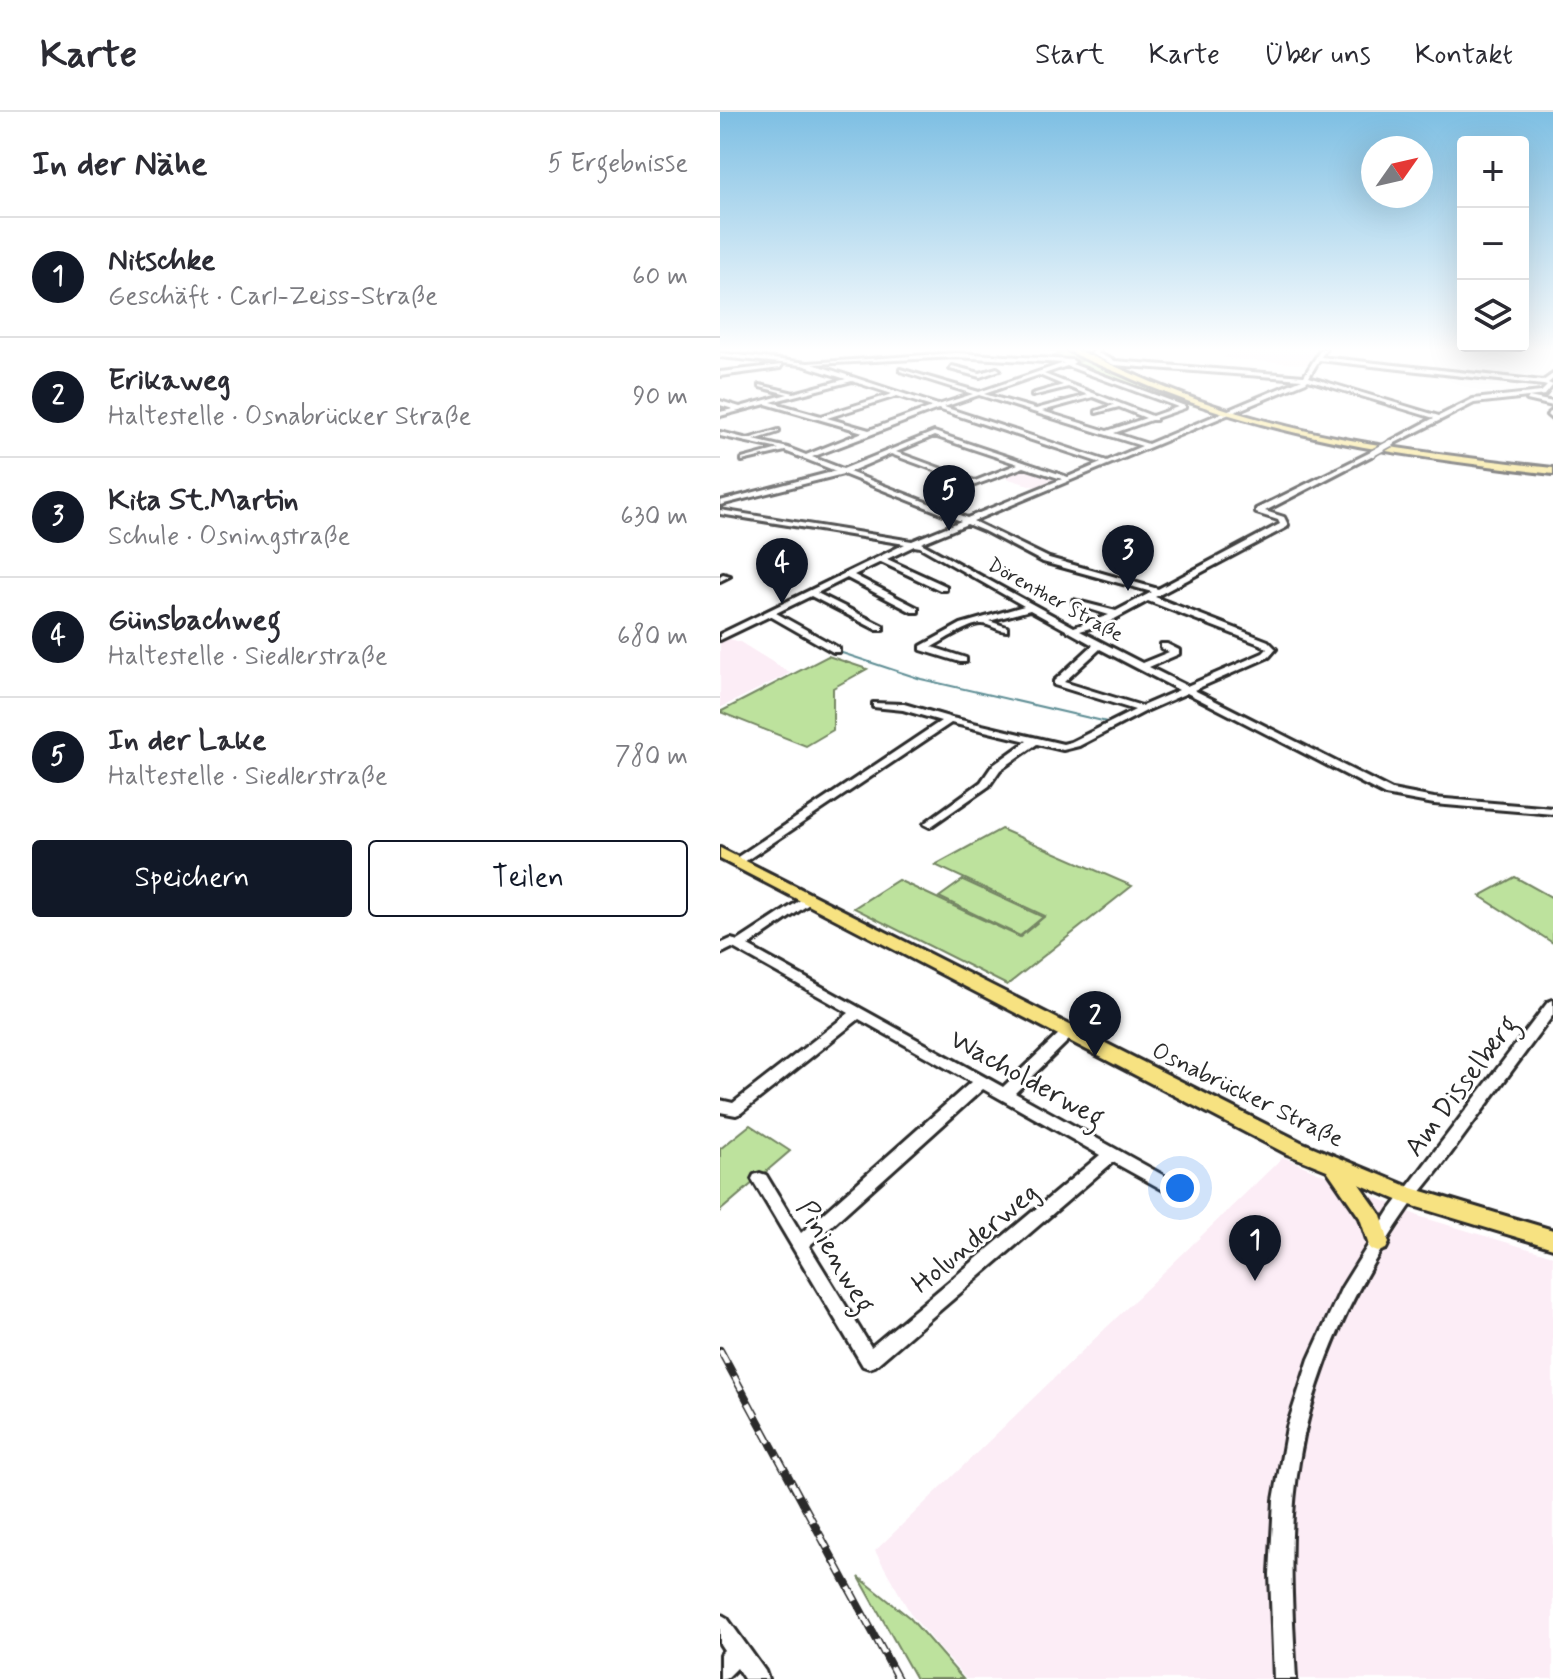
<!DOCTYPE html>
<html lang="de">
<head>
<meta charset="utf-8">
<style>
	body { margin:0; font-family:Mynerve,sans-serif; background:#f2f2f3; color:#2b2b33 }
	.controls { position:absolute; right:24px; top:24px; display:grid; overflow:hidden; border-radius:8px; box-shadow:0 8px 32px #0002 }
	.controls button { width:72px; height:72px; display:grid; place-items:center; padding:0; border:0; border-bottom:2px solid #e1e1e2; background:#fff; color:#2b2b33; font:40px sans-serif }
	.compass { position:absolute; left:641px; top:24px; width:72px; height:72px; border-radius:50%; background:#fff; box-shadow:0 8px 32px #0002; rotate:56deg }
	.you { position:absolute; left:460px; top:1076px; width:28px; height:28px; margin:-20px; border:6px solid #fff; border-radius:50%; background:#1a73e8; box-shadow:0 0 0 12px #1a73e833 }
	.badge { display:grid; place-items:center; width:52px; height:52px; border-radius:50%; background:#111827; color:#fff; font-size:26px; font-weight:700 }
	.pin { position:absolute; translate:-50% -66px; filter:drop-shadow(0 2px 4px #0008) }
	.pin::after { content:''; position:absolute; top:42px; width:28px; height:24px; background:inherit; clip-path:polygon(0 0,100% 0,50% 100%) }
	.list { margin:0; padding:0; list-style:none }
	h2 { display:flex; justify-content:space-between; align-items:center; height:104px; margin:0; padding:0 32px; font-size:34px }
	h2 small { font-size:26px; font-weight:400; color:#7c7c81 }
	.list li { display:grid; grid-template-columns:52px 1fr auto; gap:24px; align-items:center; box-sizing:border-box; height:120px; padding:0 32px; border-top:2px solid #e1e1e2 }
	.list b { display:block; font-size:30px; white-space:nowrap }
	.list p { margin:0; font-size:26px; white-space:nowrap; color:#7c7c81 }
	.list em { font-size:26px; font-style:normal; color:#7c7c81 }
	.actions { display:flex; gap:16px; padding:24px 32px }
	.actions a { flex:1; padding:18px 0; border:2px solid #111827; border-radius:8px; text-align:center; font-size:28px; color:#111827 }
	.actions .main { background:#111827; color:#fff }
	.icon { flex:none; width:44px; height:44px; fill:none; stroke:currentColor; stroke-width:2; stroke-linecap:round; stroke-linejoin:round }
	.map { position:relative; flex:none; width:833px; height:1567px; overflow:hidden }
	header { display:flex; align-items:center; gap:48px; box-sizing:border-box; height:112px; padding:0 40px; background:#fff; border-bottom:2px solid #e1e1e2 }
	header strong { font-size:38px }
	nav { display:flex; gap:44px; margin-inline-start:auto; font-size:28px }
	main { display:flex }
	aside { flex:1; background:#fff }
	.map>svg:first-child { display:block }
	.built { fill:#fcedf6 }
	.green { fill:#bde29d; stroke:#748664; stroke-width:2 }
	.lines { fill:none; stroke-linecap:round; stroke-linejoin:round }
	.stream { stroke:#5e8e95; stroke-width:2 }
	.minor-casing { stroke:#2b2b2b; stroke-width:6 }
	.major-casing { stroke:#2b2b2b; stroke-width:6 }
	.minor { fill:#fff; fill-rule:evenodd }
	.major { fill:#f7e281; fill-rule:evenodd }
	.rail-casing { stroke:#2b2b2b; stroke-width:8 }
	.rail { stroke:#fff; stroke-width:5; stroke-dasharray:15; stroke-linecap:butt }
	.minor-bridge-casing { stroke:#2b2b2b; stroke-width:9; stroke-linecap:butt }
	.minor-bridge { stroke:#fff; stroke-width:6 }
	.labels { text-anchor:middle; stroke-width:6; stroke-linejoin:round; paint-order:stroke }
	.far-street-label { font-size:20px; fill:#2b2b2b; stroke:#fff }
	.street-label { font-size:24px; fill:#2b2b2b; stroke:#fff }
	.near-street-label { font-size:28px; fill:#2b2b2b; stroke:#fff }
</style>
</head>
<body>
<header>
<strong>Karte</strong>
<nav><a>Start</a><a>Karte</a><a>Über uns</a><a>Kontakt</a></nav>
</header>
<main>
<aside>
<h2>In der Nähe<small>5 Ergebnisse</small></h2>
<ul class="list">
<li><span class="badge">1</span><div><b>Nitschke</b><p>Geschäft · Carl-Zeiss-Straße</p></div><em>60 m</em></li>
<li><span class="badge">2</span><div><b>Erikaweg</b><p>Haltestelle · Osnabrücker Straße</p></div><em>90 m</em></li>
<li><span class="badge">3</span><div><b>Kita St.Martin</b><p>Schule · Osningstraße</p></div><em>630 m</em></li>
<li><span class="badge">4</span><div><b>Günsbachweg</b><p>Haltestelle · Siedlerstraße</p></div><em>680 m</em></li>
<li><span class="badge">5</span><div><b>In der Lake</b><p>Haltestelle · Siedlerstraße</p></div><em>780 m</em></li>
</ul>
<div class="actions"><a class="main">Speichern</a><a>Teilen</a></div>
</aside>
<div class="map">
<svg width="833" height="1567" viewBox="0 0 833 1567">
	<rect width="100%" height="100%" fill="#fff"/>
	<filter id="ink" filterUnits="userSpaceOnUse"><feTurbulence type="fractalNoise" baseFrequency=".0125" numOctaves="2"/><feDisplacementMap in="SourceGraphic" scale="16" xChannelSelector="R" yChannelSelector="G"/><feConvolveMatrix kernelMatrix="1 2 1 2 8 2 1 2 1" color-interpolation-filters="sRGB"/></filter>
	<g filter="url(#ink)">
		<g class="built">
			<path d="M 515,237 L 599,237 L 590,253 L 502,246 Z"/>
			<path d="M 306,355 L 338,366 L 339,368 L 319,376 L 279,364 Z"/>
			<path d="M 7,526 L 20,530 L 70,561 L 0,596 L 0,531 Z"/>
			<path d="M 563,1045 L 701,1105 L 833,1144 L 833,1567 L 246,1567 L 192,1504 L 155,1439 Z"/>
		</g>
		<g class="green">
			<path d="M 323,237 L 341,237 L 450,284 L 490,298 L 449,287 L 467,295 L 352,253 L 423,277 L 356,251 L 363,248 L 330,246 L 341,241 Z"/>
			<path d="M 108,544 L 147,557 L 113,576 L 113,618 L 86,634 L 0,600 Z"/>
			<path d="M 281,717 L 412,774 L 287,873 L 134,796 L 178,768 L 300,825 L 325,804 L 215,753 Z"/>
			<path d="M 795,765 L 833,786 L 833,831 L 760,784 Z"/>
			<path d="M 243,768 L 323,805 L 300,824 L 219,785 Z"/>
			<path d="M 30,1013 L 70,1039 L 0,1099 L 0,1037 Z"/>
			<path d="M 139,1465 L 190,1506 L 243,1567 L 196,1567 Z"/>
		</g>
		<g class="lines">
			<path class="stream" d="M 119,540 L 201,567 L 387,610"/>
			<defs>
				<g id="minor">
					<path d="M 375,237 L 381,237 L 377,241 L 395,249 L 584,264 L 601,237 L 606,237 L 601,245 L 823,269 L 833,262 L 833,267 L 828,271 L 833,273 L 825,283 L 754,291 L 671,333 L 669,332 L 669,330 L 714,306 L 588,268 L 586,270 L 253,409 L 329,446 L 438,477 L 560,412 L 558,408 L 536,401 L 536,397 L 651,340 L 655,340 L 655,342 L 545,399 L 564,405 L 568,413 L 567,415 L 435,485 L 548,529 L 556,537 L 549,545 L 474,578 L 672,678 L 714,686 L 833,696 L 833,702 L 714,692 L 665,683 L 467,581 L 426,599 L 359,634 L 343,638 L 317,632 L 280,658 L 269,674 L 210,715 L 204,712 L 206,710 L 261,670 L 272,654 L 307,629 L 231,611 L 21,752 L 13,752 L 11,750 L 13,748 L 221,609 L 183,598 L 153,595 L 153,591 L 184,592 L 232,606 L 343,632 L 351,630 L 415,598 L 334,573 L 334,569 L 373,533 L 310,498 L 269,509 L 287,515 L 287,519 C 278,519 270,512 261,512 C 248,512 223,529 212,535 L 246,546 L 246,550 L 240,550 L 201,538 L 201,534 L 241,512 L 304,494 L 200,435 L 194,434 L 167,447 L 226,474 L 226,478 L 220,478 L 161,450 L 134,463 L 198,496 L 198,500 L 192,500 L 127,466 L 97,481 L 163,514 L 163,518 L 157,518 L 91,484 L 56,501 L 119,536 L 119,540 L 113,540 L 50,504 L 0,528 L 0,522 L 185,432 L 0,402 L 0,398 L 192,429 L 241,409 L 123,362 L 0,393 L 0,389 L 116,359 L 65,339 L 22,349 L 22,347 L 59,337 L 0,324 L 0,320 L 28,327 L 59,318 L 59,320 L 34,328 L 68,336 L 86,343 L 143,320 L 46,292 L 0,304 L 0,300 L 13,297 L 0,293 L 0,289 L 20,295 L 68,282 L 40,275 L 40,273 L 74,281 L 126,267 L 82,253 L 0,245 L 0,241 L 88,251 L 236,241 L 352,248 L 355,250 L 352,252 L 465,294 L 465,296 L 436,306 L 436,308 L 431,308 L 394,321 L 428,332 L 582,267 L 394,253 L 371,242 ZM 236,245 L 344,251 L 259,280 L 180,257 L 180,259 L 253,282 L 218,293 L 93,252 ZM 599,248 L 823,273 L 827,274 L 821,280 L 753,287 L 719,304 L 589,265 ZM 347,254 L 458,295 L 432,304 L 324,262 ZM 319,263 L 343,273 L 312,282 L 312,284 L 348,275 L 368,283 L 316,297 L 264,282 ZM 132,269 L 172,282 L 101,304 L 51,290 ZM 259,283 L 422,334 L 387,349 L 224,295 ZM 177,284 L 212,295 L 149,318 L 107,306 ZM 373,285 L 394,293 L 376,299 L 376,301 L 399,295 L 426,306 L 387,319 L 322,299 ZM 218,297 L 381,351 L 348,365 L 214,320 L 123,357 L 92,345 ZM 214,324 L 298,352 L 255,369 L 176,340 ZM 171,342 L 255,373 L 304,355 L 342,367 L 247,406 L 129,360 ZM 247,412 L 264,419 L 323,450 L 432,480 L 396,499 L 353,488 L 353,492 L 389,503 L 354,515 L 201,431 ZM 428,489 L 542,533 L 547,537 L 543,541 L 467,574 L 429,555 L 459,542 L 459,538 L 447,532 L 441,532 L 441,536 L 449,540 L 422,551 L 360,519 L 387,511 ZM 380,537 L 459,578 L 422,594 L 344,570 Z"/>
					<path d="M 62,253 L 60,256 L 0,264 L 0,260 Z"/>
					<path d="M 232,254 L 260,261 L 277,256 L 280,258 L 260,265 L 230,257 Z"/>
					<path d="M 809,285 L 833,290 L 833,294 L 807,288 Z"/>
					<path d="M 833,298 L 833,308 L 827,303 Z"/>
					<path d="M 3,462 L 10,464 L 0,469 L 0,464 Z"/>
					<path d="M 88,783 L 92,784 L 94,787 L 92,790 L 28,834 L 283,975 L 342,919 L 352,919 L 354,922 L 352,925 L 295,981 L 459,1072 L 461,1076 L 459,1080 L 453,1082 L 447,1080 L 393,1050 L 155,1254 L 149,1256 L 143,1254 L 32,1067 L 34,1063 L 40,1061 L 46,1063 L 81,1121 L 251,970 L 139,907 L 21,1001 L 16,1003 L 0,1000 L 0,988 L 13,991 L 129,901 L 15,837 L 12,836 L 0,842 L 0,832 L 11,827 L 18,829 ZM 263,977 L 380,1043 L 151,1235 L 89,1134 Z"/>
					<path d="M 833,888 L 833,903 C 798,950 764,997 729,1044 C 716,1062 701,1078 688,1097 C 635,1173 594,1257 579,1350 C 567,1422 572,1494 576,1567 L 554,1567 L 550,1462 L 554,1388 L 567,1315 L 589,1247 L 622,1175 L 670,1098 L 828,890 Z"/>
					<path d="M 0,1502 L 7,1506 L 45,1559 L 48,1567 L 24,1567 L 17,1556 L 8,1565 L 0,1567 L 0,1542 L 4,1538 L 0,1532 Z"/>
				</g>
				<g id="major">
					<path d="M 346,237 L 354,237 C 401,256 447,279 496,294 C 605,330 719,343 833,356 L 833,362 C 689,345 546,326 412,267 C 391,257 365,249 346,237 Z"/>
					<path d="M 0,736 L 581,1030 L 692,1076 L 833,1118 L 833,1136 L 687,1092 L 639,1072 L 661,1103 L 669,1131 L 666,1137 L 658,1140 L 650,1137 L 640,1106 L 607,1058 L 567,1042 L 0,747 Z"/>
				</g>
			</defs>
			<use href="#minor" class="minor-casing"/>
			<use href="#major" class="major-casing"/>
			<use href="#minor" class="minor"/>
			<use href="#major" class="major"/>
			<defs>
				<path id="rail" d="M 0,1238 L 178,1567"/>
			</defs>
			<use href="#rail" class="rail-casing"/>
			<use href="#rail" class="rail"/>
			<defs>
				<path id="minor-bridge" d="M 653,341 L 671,331"/>
			</defs>
			<use href="#minor-bridge" class="minor-bridge-casing"/>
			<use href="#minor-bridge" class="minor-bridge"/>
		</g>
	</g>
	<linearGradient id="sky" x2="0" y2="1"><stop stop-color="#7ebfe3"/><stop offset="0.52" stop-color="#fff"/><stop offset="1" stop-color="#fff" stop-opacity="0"/></linearGradient>
	<rect width="833" height="456" fill="url(#sky)"/>
	<g class="labels">
		<g class="far-street-label">
			<text transform="translate(336 487) rotate(29)" y="7">Dörenther Straße</text>
		</g>
		<g class="street-label">
			<text transform="translate(528 982) rotate(26)" y="8">Osnabrücker Straße</text>
		</g>
		<g class="near-street-label">
			<text transform="translate(308 965) rotate(29)" y="10">Wacholderweg</text>
			<text transform="translate(740 973) rotate(-53)" y="10">Am Disselberg</text>
			<text transform="translate(254 1125) rotate(-40)" y="10">Holunderweg</text>
			<text transform="translate(117 1144) rotate(59)" y="10">Pinienweg</text>
		</g>
	</g>
</svg>
<div class="controls">
<button>+</button>
<button>−</button>
<button><svg class="icon" aria-label="layers" viewBox="0 0 24 24"><path d="M12 4l9 5-9 5-9-5zM3 14l9 5 9-5"/></svg></button>
</div>
<svg class="compass" viewBox="-18 -18 36 36"><path d="M0-13l5 13h-10z" fill="#e53935"/><path d="M0 13l5-13h-10z" fill="#7c7c81"/></svg>
<div class="you"></div>
<div class="pin badge" style="left:535px;top:1169px">1</div>
<div class="pin badge" style="left:375px;top:945px">2</div>
<div class="pin badge" style="left:408px;top:479px">3</div>
<div class="pin badge" style="left:62px;top:492px">4</div>
<div class="pin badge" style="left:229px;top:419px">5</div>
</div>
</main>
</body>
</html>
